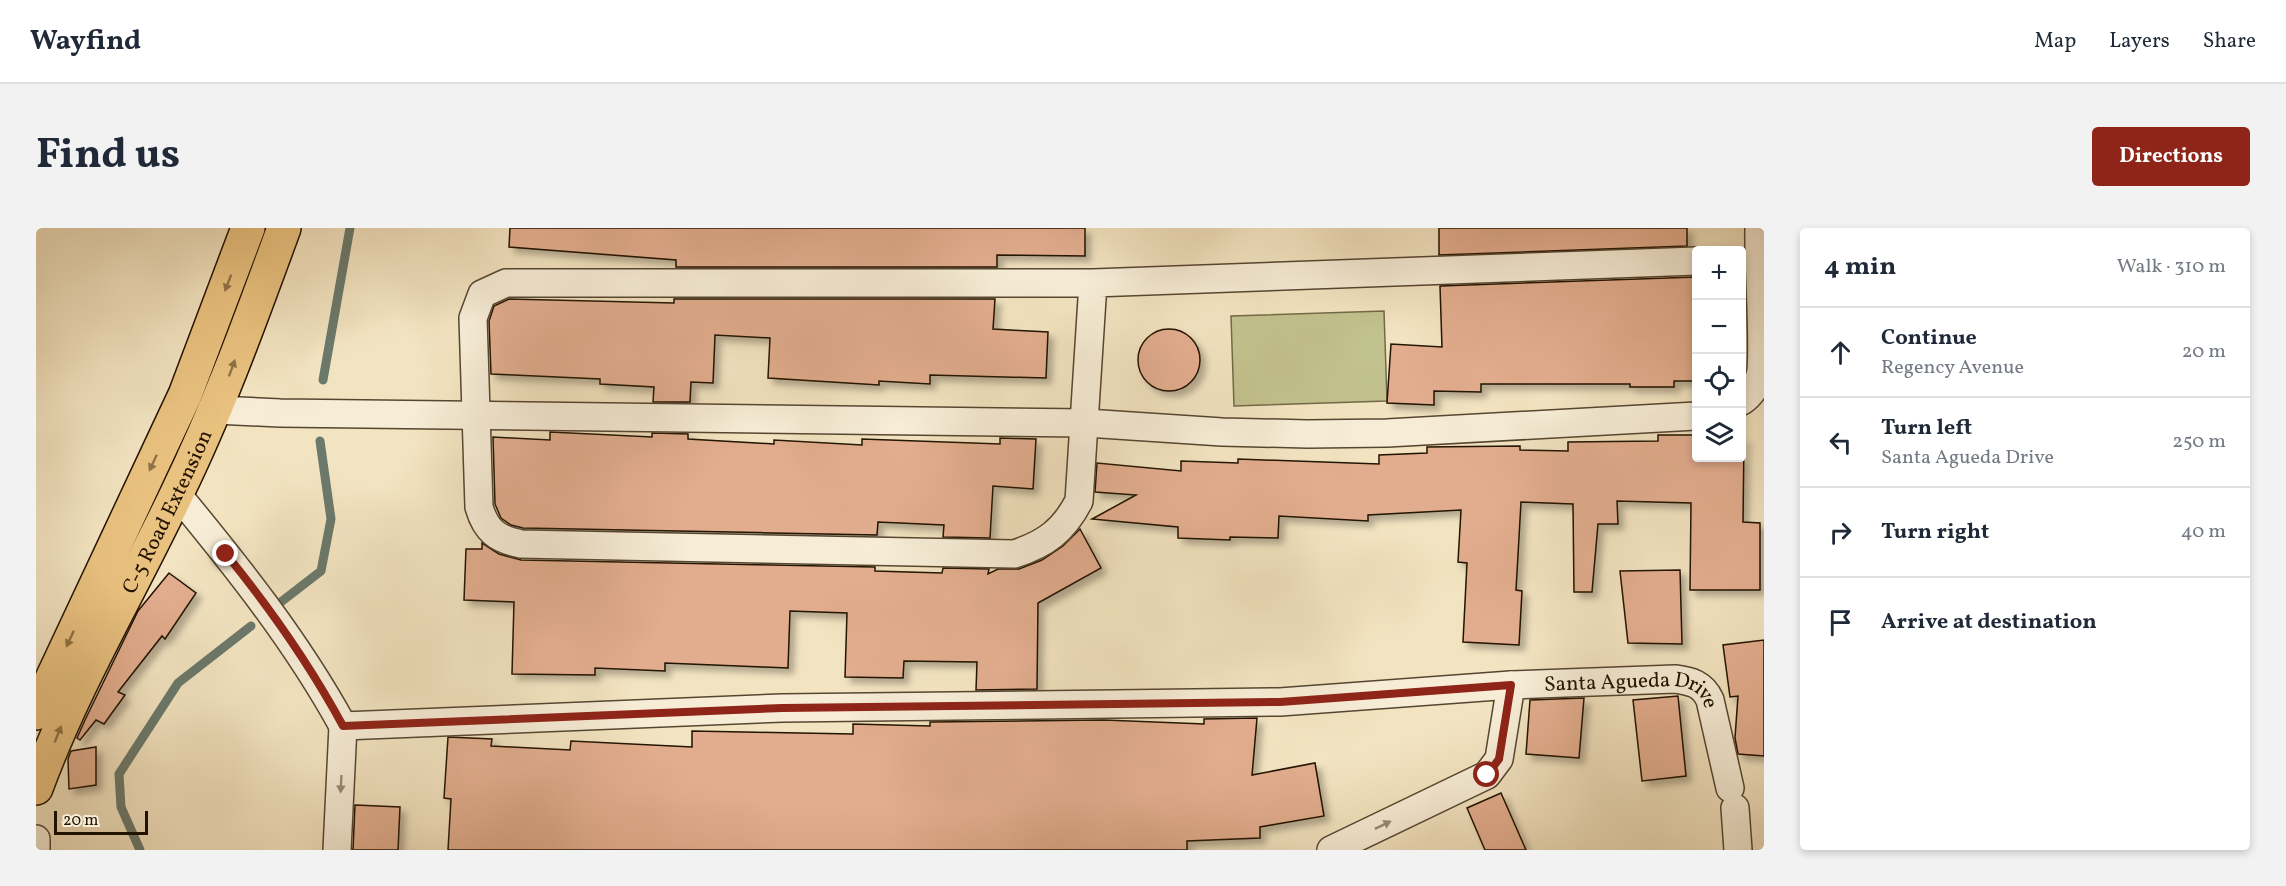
<!DOCTYPE html>
<html lang="en">
<head>
<meta charset="utf-8">
<style>
	body { margin:0; font-family:Vollkorn,serif; background:#f2f2f3; color:#1f2937 }
	.controls { position:absolute; right:18px; top:18px; display:grid; overflow:hidden; border-radius:6px; box-shadow:0 3px 9px #0003 }
	.controls button { width:54px; height:54px; display:grid; place-items:center; padding:0; border:0; border-bottom:2px solid #e0e1e3; background:#fff; color:#1f2937; font:30px sans-serif }
	.scale { position:absolute; left:18px; bottom:15px; width:94px; box-sizing:border-box; padding-left:6px; border:3px solid #221200; border-top:0; font-size:16px; line-height:21px; white-space:nowrap; color:#221200; -webkit-text-stroke:4px #f7edd7; paint-order:stroke }
	.stop { position:absolute; width:18px; height:18px; margin:-14px; border:4px solid #8f2418; border-radius:50%; background:#fff }
	.stop.end { background:#8f2418; border-color:#fff; box-shadow:0 2px 6px #0008 }
	.list { margin:0; padding:0; list-style:none }
	h2 { display:flex; justify-content:space-between; align-items:center; height:78px; margin:0; padding:0 24px; font-size:26px }
	h2 small { font-size:20px; font-weight:400; color:#747a83 }
	.list li { display:grid; grid-template-columns:39px 1fr auto; gap:18px; align-items:center; box-sizing:border-box; height:90px; padding:0 24px; border-top:2px solid #e0e1e3 }
	.list b { display:block; font-size:22px; white-space:nowrap }
	.list p { margin:0; font-size:20px; white-space:nowrap; color:#747a83 }
	.list em { font-size:20px; font-style:normal; color:#747a83 }
	.icon { flex:none; width:33px; height:33px; fill:none; stroke:currentColor; stroke-width:2; stroke-linecap:round; stroke-linejoin:round }
	.map { position:relative; flex:none; width:1728px; height:622px; overflow:hidden; border-radius:6px }
	header { display:flex; align-items:center; gap:36px; box-sizing:border-box; height:84px; padding:0 30px; background:#fff; border-bottom:2px solid #e0e1e3 }
	header strong { font-size:28px }
	nav { display:flex; gap:33px; margin-inline-start:auto; font-size:21px }
	.intro { display:flex; align-items:center; justify-content:space-between; box-sizing:border-box; height:144px; padding:0 36px }
	h1 { margin:0; font-size:42px }
	.button { padding:15px 27px; border-radius:6px; background:#8f2418; color:#fff; font-size:21px; font-weight:700 }
	main { display:flex; gap:36px; padding:0 36px }
	aside { flex:1; background:#fff; border-radius:6px; box-shadow:0 3px 9px #0003 }
	.map>svg:first-child { display:block }
	.green { fill:#c2c28e; stroke:#726a47; stroke-width:1.5 }
	.lines { fill:none; stroke-linecap:round; stroke-linejoin:round }
	.stream { stroke:#6b796c; stroke-width:9 }
	.building { fill:#e2ad8e; stroke:#221200; stroke-width:1.5; filter:url(#shadow) }
	.street-casing { stroke:#564630; stroke-width:30 }
	.primary-casing { stroke:#221200; stroke-width:36 }
	.street { stroke:#f7edd7; stroke-width:27 }
	.primary { stroke:#eac280; stroke-width:33 }
	.oneway { fill:#907346 }
	.oneway2 { fill:#978a76 }
	.route { stroke:#8f2418; stroke-width:8 }
	.labels { text-anchor:middle; stroke-width:6; stroke-linejoin:round; paint-order:stroke }
	.street-label { font-size:21px; fill:#221200; stroke:#f7edd7 }
</style>
</head>
<body>
<header>
<strong>Wayfind</strong>
<nav><a>Map</a><a>Layers</a><a>Share</a></nav>
</header>
<div class="intro"><h1>Find us</h1><a class="button">Directions</a></div>
<main>
<div class="map">
<svg width="1728" height="622" viewBox="0 0 1728 622">
	<defs>
		<filter id="shadow"><feDropShadow dx="5.5" dy="5.5" stdDeviation="3" flood-color="#0004"/></filter>
	</defs>
	<rect width="100%" height="100%" fill="#f3e4c1"/>
	<filter id="stains"><feTurbulence type="fractalNoise" baseFrequency=".00333" numOctaves="4"/><feColorMatrix values="0 0 0 0 .2 0 0 0 0 .09 0 0 0 0 .02 0 0 0 .5 -.17"/></filter>
	<radialGradient id="worn" r=".72"><stop offset=".6" stop-color="#630" stop-opacity="0"/><stop offset="1" stop-color="#630" stop-opacity=".3"/></radialGradient>
	<path class="green" d="M 1348,83 L 1351,173 L 1198,178 L 1195,88 Z"/>
	<g class="lines">
		<g class="stream">
			<path d="M 287,152 L 314,0"/>
			<path d="M 241,377 L 285,343 L 295,291 L 284,213"/>
			<path d="M 104,622 L 85,579 L 83,546 L 142,455 L 215,398"/>
		</g>
	</g>
	<g class="building">
		<path d="M 474,0 L 1049,0 L 1049,28 L 961,27 L 961,39 L 640,39 L 640,32 L 473,19 Z"/>
		<path d="M 1403,0 L 1651,0 L 1651,18 L 1403,27 Z"/>
		<path d="M 1660,49 L 1660,153 L 1638,153 L 1638,159 L 1594,159 L 1594,156 L 1445,156 L 1445,164 L 1398,163 L 1398,177 L 1351,175 L 1355,116 L 1406,119 L 1404,58 Z"/>
		<path d="M 473,71 L 638,75 L 638,71 L 959,71 L 957,101 L 1012,104 L 1010,150 L 894,147 L 894,156 L 843,153 L 843,157 L 732,150 L 734,110 L 679,107 L 677,155 L 655,154 L 654,174 L 617,174 L 618,159 L 564,156 L 564,151 L 455,146 L 453,93 L 458,78 Z"/>
		<circle cx="1133" cy="132" r="31"/>
		<path d="M 514,204 L 616,209 L 616,205 L 652,206 L 652,211 L 738,216 L 738,212 L 826,217 L 826,211 L 964,216 L 964,210 L 1000,211 L 997,261 L 957,258 L 954,310 L 907,309 L 908,297 L 842,294 L 841,307 L 487,300 L 475,297 L 465,290 L 459,276 L 457,209 L 514,212 Z"/>
		<path d="M 1622,207 L 1660,207 L 1660,230 L 1706,230 L 1706,210 L 1708,210 L 1707,294 L 1724,295 L 1724,362 L 1654,362 L 1655,275 L 1581,273 L 1582,296 L 1562,296 L 1556,364 L 1538,364 L 1537,276 L 1485,274 L 1480,362 L 1486,363 L 1483,417 L 1427,414 L 1431,335 L 1422,334 L 1425,282 L 1332,287 L 1332,293 L 1243,288 L 1242,310 L 1194,309 L 1194,312 L 1142,310 L 1142,299 L 1056,291 L 1100,267 L 1059,264 L 1061,235 L 1145,243 L 1145,233 L 1202,235 L 1202,231 L 1343,236 L 1343,227 L 1391,225 L 1391,219 L 1484,218 L 1484,222 L 1532,223 L 1532,214 L 1622,213 Z"/>
		<path d="M 1044,301 L 1065,340 L 1002,375 L 1001,461 L 940,462 L 941,434 L 868,433 L 867,450 L 809,449 L 811,385 L 754,383 L 752,440 L 629,435 L 629,443 L 559,440 L 559,447 L 476,446 L 478,374 L 428,372 L 430,321 L 446,321 L 446,315 L 463,326 L 485,332 L 839,339 L 839,343 L 906,345 L 907,340 L 953,341 L 952,346 L 962,341 L 983,341 L 1006,332 L 1027,318 Z"/>
		<path d="M 1644,342 L 1646,416 L 1592,415 L 1584,343 Z"/>
		<path d="M 133,345 L 160,365 L 129,411 L 126,408 L 82,464 L 89,467 L 68,496 L 60,492 L 44,512 L 41,510 L 49,492 L 102,383 Z"/>
		<path d="M 1728,412 L 1728,528 L 1702,526 L 1699,510 L 1702,468 L 1694,469 L 1687,417 Z"/>
		<path d="M 1642,468 L 1650,548 L 1606,553 L 1597,472 Z"/>
		<path d="M 1548,470 L 1543,530 L 1490,526 L 1494,472 Z"/>
		<path d="M 1221,490 L 1216,547 L 1279,535 L 1288,588 L 1224,599 L 1224,610 L 1151,613 L 1151,622 L 412,622 L 415,571 L 408,570 L 412,509 L 456,511 L 455,518 L 534,522 L 535,513 L 656,519 L 656,503 L 817,506 L 817,496 L 894,498 L 894,494 L 1068,492 L 1168,496 L 1168,491 Z"/>
		<path d="M 60,519 L 60,557 L 33,561 L 32,531 L 35,523 Z"/>
		<path d="M 1465,565 L 1490,622 L 1449,622 L 1431,580 Z"/>
		<path d="M 319,577 L 364,579 L 362,622 L 317,622 Z"/>
	</g>
	<g class="lines">
		<defs>
			<g id="street">
				<path d="M 1057,55 L 1043,273 C 1028,302 1010,316 978,326 L 485,316 C 461,311 450,303 443,279 L 437,90 L 446,66 L 470,55 L 1057,55 L 1660,33"/>
				<path d="M 1706,173 C 1715,167 1723,155 1725,143 C 1728,102 1722,44 1723,0"/>
				<path d="M 180,182 L 244,185 L 1050,195 L 1186,204 L 1272,206 L 1351,205 L 1660,188"/>
				<path d="M 141,266 C 202,340 261,414 307,498"/>
				<path id="s1" d="M 307,498 L 746,480 L 1244,474 L 1475,457 L 1639,451 C 1655,453 1667,456 1674,472 L 1694,560"/>
				<path d="M 1699,580 L 1702,622"/>
				<path d="M 0,611 L 0,622"/>
				<path d="M 301,622 L 307,498"/>
				<path d="M 1295,622 L 1451,547 L 1463,531 L 1475,457"/>
			</g>
			<g id="primary">
				<path d="M 0,485 L 149,167 L 212,0"/>
				<path id="s2" d="M 0,560 C 38,457 94,364 141,265 C 183,179 215,90 248,0"/>
			</g>
		</defs>
		<use href="#street" class="street-casing"/>
		<use href="#primary" class="primary-casing"/>
		<use href="#street" class="street"/>
		<use href="#primary" class="primary"/>
	</g>
	<defs><path id="oneway-solid" d="M-6-.8H1V-3.2L6.5 0L1 3.2V.8H-6Z" transform="scale(1.5)"/></defs>
	<g class="oneway">
		<use href="#oneway-solid" transform="translate(192 55) rotate(111)"/>
		<use href="#oneway-solid" transform="translate(196 140) rotate(-70)"/>
		<use href="#oneway-solid" transform="translate(117 235) rotate(115)"/>
		<use href="#oneway-solid" transform="translate(34 411) rotate(115)"/>
		<use href="#oneway-solid" transform="translate(22 506) rotate(-68)"/>
	</g>
	<g class="oneway2">
		<use href="#oneway-solid" transform="translate(305 556) rotate(93)"/>
		<use href="#oneway-solid" transform="translate(1347 597) rotate(-26)"/>
	</g>
	<g class="lines">
		<path class="route" d="M 190,326 C 234,380 274,437 307,498 L 746,480 L 1244,474 L 1475,457 L 1463,531 L 1451,547"/>
	</g>
	<g class="labels">
		<g class="street-label">
			<text dy="7" stroke="none"><textPath href="#s2" startOffset="306">C-5 Road Extension</textPath></text>
			<text dy="7" stroke="none"><textPath href="#s1" startOffset="1293">Santa Agueda Drive</textPath></text>
		</g>
	</g>
	<rect width="100%" height="100%" filter="url(#stains)"/>
	<rect width="100%" height="100%" fill="url(#worn)"/>
</svg>
<div class="controls">
<button>+</button>
<button>−</button>
<button><svg class="icon" aria-label="locate" viewBox="0 0 24 24"><circle cx="12" cy="12" r="6"/><path d="M12 2v4M12 18v4M2 12h4M18 12h4"/></svg></button>
<button><svg class="icon" aria-label="layers" viewBox="0 0 24 24"><path d="M12 4l9 5-9 5-9-5zM3 14l9 5 9-5"/></svg></button>
</div>
<div class="scale">20 m</div>
<div class="stop" style="left:1451px;top:547px"></div>
<div class="stop end" style="left:190px;top:326px"></div>
</div>
<aside>
<h2>4 min<small>Walk · 310 m</small></h2>
<ul class="list">
<li><svg class="icon" aria-label="ahead" viewBox="0 0 24 24"><path d="M12 20V5M6 11l6-6 6 6"/></svg><div><b>Continue</b><p>Regency Avenue</p></div><em>20 m</em></li>
<li><svg class="icon" aria-label="left" viewBox="0 0 24 24"><path d="M17 20v-9H6M10 6l-5 5 5 5"/></svg><div><b>Turn left</b><p>Santa Agueda Drive</p></div><em>250 m</em></li>
<li><svg class="icon" aria-label="right" viewBox="0 0 24 24"><path d="M7 20v-9h11M14 6l5 5-5 5"/></svg><div><b>Turn right</b></div><em>40 m</em></li>
<li><svg class="icon" aria-label="arrive" viewBox="0 0 24 24"><path d="M6 21V4h12l-3 4 3 4H6"/></svg><div><b>Arrive at destination</b></div></li>
</ul>
</aside>
</main>
</body>
</html>
